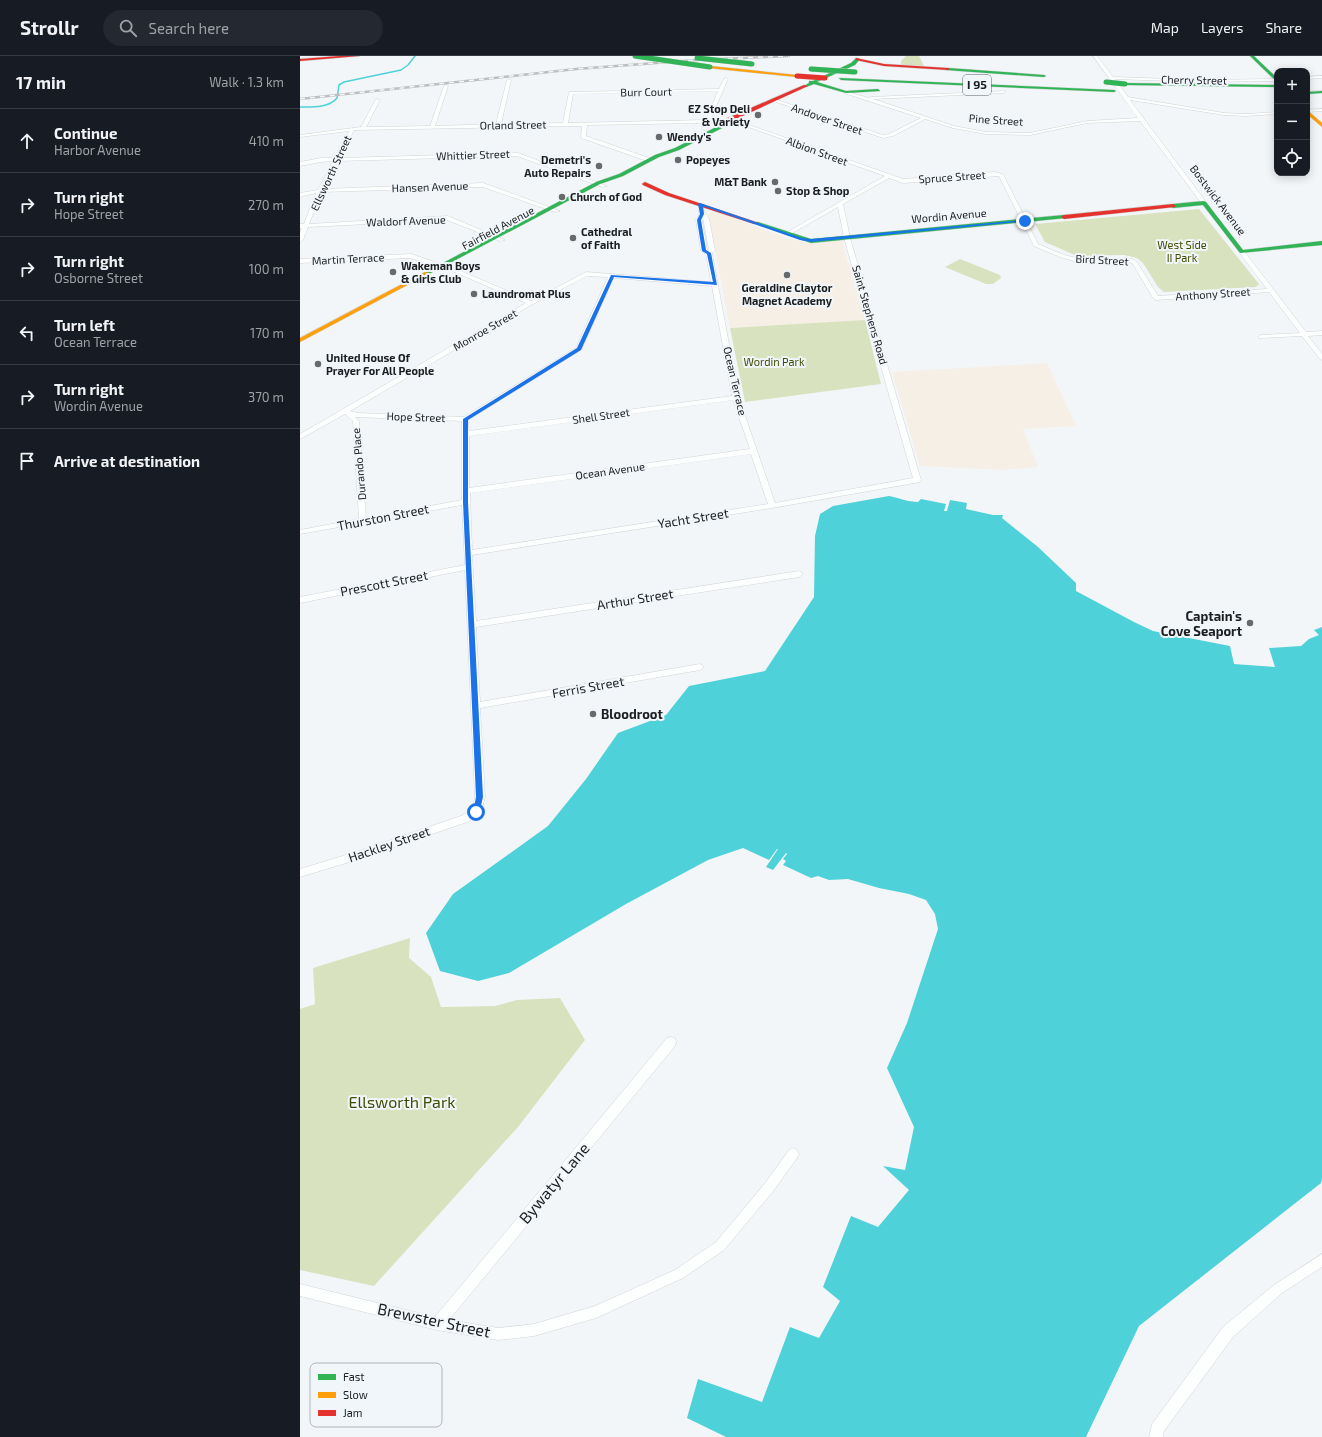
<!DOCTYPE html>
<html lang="en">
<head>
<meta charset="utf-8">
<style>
	body { margin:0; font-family:"Exo 2",sans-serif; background:#242831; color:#f1f3f6 }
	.controls { position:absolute; right:12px; top:12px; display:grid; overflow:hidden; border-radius:8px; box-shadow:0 2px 10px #0003 }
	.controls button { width:36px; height:36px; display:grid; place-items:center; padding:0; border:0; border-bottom:1px solid #363941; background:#171b24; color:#f1f3f6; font:20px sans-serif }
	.stop { position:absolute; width:12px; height:12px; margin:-9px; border:3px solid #1a73e8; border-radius:50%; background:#fff }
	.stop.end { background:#1a73e8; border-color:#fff; box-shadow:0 1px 4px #0008 }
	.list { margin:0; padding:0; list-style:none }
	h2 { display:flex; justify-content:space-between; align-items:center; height:52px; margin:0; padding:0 16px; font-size:17px }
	h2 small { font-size:13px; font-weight:400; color:#9ea1a6 }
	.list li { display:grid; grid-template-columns:26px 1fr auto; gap:12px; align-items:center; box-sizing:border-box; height:64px; padding:0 16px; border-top:1px solid #363941 }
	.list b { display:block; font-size:15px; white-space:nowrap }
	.list p { margin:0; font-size:13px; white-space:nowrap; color:#9ea1a6 }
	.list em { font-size:13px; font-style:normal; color:#9ea1a6 }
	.icon { flex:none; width:22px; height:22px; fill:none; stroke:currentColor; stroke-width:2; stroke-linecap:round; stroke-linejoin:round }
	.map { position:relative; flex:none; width:1022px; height:1381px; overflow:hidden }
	header { display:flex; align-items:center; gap:24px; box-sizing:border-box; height:56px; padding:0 20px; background:#171b24; border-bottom:1px solid #363941 }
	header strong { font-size:19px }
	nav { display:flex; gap:22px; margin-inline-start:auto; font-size:14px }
	.search { width:280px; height:36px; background:#242831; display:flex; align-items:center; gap:10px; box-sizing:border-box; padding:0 14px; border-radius:22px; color:#9ea1a6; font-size:15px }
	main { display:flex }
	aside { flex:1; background:#171b24 }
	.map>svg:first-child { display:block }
	.education { fill:#f6efe6 }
	.green { fill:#d9e2be }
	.water { fill:#4fd1d9 }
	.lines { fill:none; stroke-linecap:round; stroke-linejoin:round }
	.stream { stroke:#4fd1d9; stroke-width:1.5 }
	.street-casing { stroke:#d1d4d6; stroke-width:1 }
	.fast-casing { stroke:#d1d4d6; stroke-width:1 }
	.slow-casing { stroke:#d1d4d6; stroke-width:1 }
	.jam-casing { stroke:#d1d4d6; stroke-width:1 }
	.street { fill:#fdfefe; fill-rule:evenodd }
	.fast { fill:#30b455; fill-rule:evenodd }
	.slow { fill:#ff9f0a; fill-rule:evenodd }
	.jam { fill:#e5322d; fill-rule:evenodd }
	.rail-casing { stroke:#bdbebe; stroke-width:2.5 }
	.rail { stroke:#f1f6fb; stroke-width:1.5; stroke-dasharray:5; stroke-linecap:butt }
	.fast-bridge-casing { stroke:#d1d4d6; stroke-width:5.5; stroke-linecap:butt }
	.jam-bridge-casing { stroke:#d1d4d6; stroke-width:5.5; stroke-linecap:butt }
	.fast-bridge { stroke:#30b455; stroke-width:5 }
	.jam-bridge { stroke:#e5322d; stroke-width:5 }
	.route { fill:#1a73e8 }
	.poi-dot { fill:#676a6b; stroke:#f1f6fb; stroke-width:1.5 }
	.labels { text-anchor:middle; stroke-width:4; stroke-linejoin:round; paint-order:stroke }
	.far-street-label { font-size:11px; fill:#1c1e1f; stroke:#f1f6fb }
	.far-poi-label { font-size:11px; font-weight:bold; fill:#1c1e1f; stroke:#f1f6fb; text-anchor:start }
	.far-park-label { font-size:11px; fill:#424c00; stroke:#f1f6fb }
	.shield { fill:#f1f6fb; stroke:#5c5f61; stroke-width:1 }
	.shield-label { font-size:12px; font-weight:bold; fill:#1c1e1f }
	.street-label { font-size:13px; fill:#1c1e1f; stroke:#f1f6fb }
	.poi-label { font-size:13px; font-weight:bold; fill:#1c1e1f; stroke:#f1f6fb; text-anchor:end }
	.near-park-label { font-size:16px; fill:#424c00; stroke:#f1f6fb }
	.near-street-label { font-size:16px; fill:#1c1e1f; stroke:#f1f6fb }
	.key { fill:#f1f6fb; stroke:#b1b5b9; stroke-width:1 }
	.key-label { font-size:11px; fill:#1c1e1f }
</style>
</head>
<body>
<header>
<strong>Strollr</strong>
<div class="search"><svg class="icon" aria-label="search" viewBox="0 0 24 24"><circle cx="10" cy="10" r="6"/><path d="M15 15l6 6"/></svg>Search here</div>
<nav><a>Map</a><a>Layers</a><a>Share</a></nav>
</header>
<main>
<aside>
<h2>17 min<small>Walk · 1.3 km</small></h2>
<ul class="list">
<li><svg class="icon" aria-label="ahead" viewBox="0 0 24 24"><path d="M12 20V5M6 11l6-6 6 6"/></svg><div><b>Continue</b><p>Harbor Avenue</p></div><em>410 m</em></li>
<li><svg class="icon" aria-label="right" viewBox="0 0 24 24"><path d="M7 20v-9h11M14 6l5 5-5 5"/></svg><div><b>Turn right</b><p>Hope Street</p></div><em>270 m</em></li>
<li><svg class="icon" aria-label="right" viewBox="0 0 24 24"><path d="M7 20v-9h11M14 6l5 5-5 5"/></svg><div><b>Turn right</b><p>Osborne Street</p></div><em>100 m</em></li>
<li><svg class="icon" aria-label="left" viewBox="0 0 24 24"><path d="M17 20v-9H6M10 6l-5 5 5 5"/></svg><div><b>Turn left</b><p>Ocean Terrace</p></div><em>170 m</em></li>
<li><svg class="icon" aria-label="right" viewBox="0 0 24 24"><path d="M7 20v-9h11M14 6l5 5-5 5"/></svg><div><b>Turn right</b><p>Wordin Avenue</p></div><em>370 m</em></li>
<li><svg class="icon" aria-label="arrive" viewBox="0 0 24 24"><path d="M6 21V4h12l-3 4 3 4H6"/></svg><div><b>Arrive at destination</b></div></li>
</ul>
</aside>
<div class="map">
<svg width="1022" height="1381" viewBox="0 0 1022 1381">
	<rect width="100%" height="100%" fill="#f3f6f9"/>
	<g class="education">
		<path d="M 414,155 L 487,182 L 505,186 L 516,187 L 538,184 L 545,186 L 543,188 L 548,208 L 551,210 L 556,227 L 554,229 L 566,264 L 430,272 L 408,158 Z"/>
		<path d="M 747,307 L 776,370 L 723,373 L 738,411 L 703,414 L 620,410 L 592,316 Z"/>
	</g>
	<g class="green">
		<path d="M 606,0 L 619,0 L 624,10 L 601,9 L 601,5 Z"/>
		<path d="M 899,153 L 959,228 L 956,231 L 864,236 L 858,231 L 843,207 L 837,202 L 824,199 L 777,200 L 745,186 L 735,168 Z"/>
		<path d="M 660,203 L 700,219 L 701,222 L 693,228 L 686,228 L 645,211 Z"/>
		<path d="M 565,264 L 581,328 L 445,346 L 430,272 Z"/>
		<path d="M 110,882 L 109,902 L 131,921 L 141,951 L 195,950 L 217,944 L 260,942 L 285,984 L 218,1071 L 74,1230 L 0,1214 L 0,953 L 15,948 L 13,912 Z"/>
	</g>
	<path class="water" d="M 589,440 C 599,442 608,446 618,446 L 621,443 L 646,448 L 644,455 L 647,455 L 650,444 L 667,447 L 666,453 L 693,459 L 703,459 L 702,462 L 738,491 L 776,527 L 776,535 L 834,566 L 853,575 L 930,590 L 934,608 L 975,611 L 969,592 L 1001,590 L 1009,583 L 1019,579 L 1014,574 L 1022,571 L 1022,1123 L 1021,1127 L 839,1270 L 786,1381 L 426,1381 L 387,1362 L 398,1323 L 462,1346 L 490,1271 L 519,1282 L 540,1245 L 523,1231 L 551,1160 L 578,1171 L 609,1134 L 583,1110 L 605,1114 L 614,1071 L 587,1012 L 607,967 L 638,873 L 635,858 L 626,844 L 609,838 L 579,832 L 548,823 L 529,824 L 518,820 L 511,822 L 483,809 L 486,805 L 483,803 L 487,798 L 486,797 L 473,814 L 466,811 L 478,793 L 477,793 L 469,804 L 443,792 L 408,804 L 326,848 L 209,917 L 178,925 L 140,915 L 126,877 L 153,838 L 248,770 L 286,723 L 318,677 L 366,659 L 389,630 L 465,615 L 514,541 L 515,480 L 520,458 L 533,450 Z"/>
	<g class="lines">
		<path class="stream" d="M 0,51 C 12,51 29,52 37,42 L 39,29 L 44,26 L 101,14 L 108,9 L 115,0"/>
		<defs>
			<g id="street">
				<path d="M 793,0 L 797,0 L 813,21 L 900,24 L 977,23 L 977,25 L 900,26 L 815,23 L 828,41 L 924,57 L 946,58 L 977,56 L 977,58 L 946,60 L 924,59 L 830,44 L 906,146 L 907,147 L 904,149 L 902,148 L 840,65 L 787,67 L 730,79 L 686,78 L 653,72 L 625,63 L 593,80 L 583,82 L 470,44 L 474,43 L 583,79 L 589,78 L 621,62 L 544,37 L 544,35 L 569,42 L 571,41 L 706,35 L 704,37 L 573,43 L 654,70 L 686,76 L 730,77 L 787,65 L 838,62 Z"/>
				<path d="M 1022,20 L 1022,22 L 1007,23 L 1007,21 Z"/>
				<path d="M 426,22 L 428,23 L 410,64 L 427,64 L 429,65 L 427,66 L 409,67 L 406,74 L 402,73 L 404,67 L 287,69 L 286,80 L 352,103 L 352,105 L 350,106 L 281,82 L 282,70 L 54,74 L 40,102 L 218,97 L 307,130 L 302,131 L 217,100 L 38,105 L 23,133 L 183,127 L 260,155 L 255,156 L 183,131 L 22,136 L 9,168 L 148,160 L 205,184 L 200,185 L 147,164 L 8,171 L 3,184 L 0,186 L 0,177 L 2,172 L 0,172 L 0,168 L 4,168 L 16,137 L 0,141 L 0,137 L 18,134 L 33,105 L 21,106 L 0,110 L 0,106 L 21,102 L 34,102 L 49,75 L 0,81 L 0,79 L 61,71 L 76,43 L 80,44 L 66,71 L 130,70 L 144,30 L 146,29 L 148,30 L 135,70 L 196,68 L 207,24 L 209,23 L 211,24 L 201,68 L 263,67 L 269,36 L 419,33 L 424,23 ZM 418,35 L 406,64 L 268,67 L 273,38 Z"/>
				<path d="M 1022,53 L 1022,55 L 1007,56 L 1007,54 Z"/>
				<path d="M 429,62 L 603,123 L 694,116 L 703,118 L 738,188 L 764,199 L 781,203 L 832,203 L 837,206 L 858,240 L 967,233 L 939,196 L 944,195 L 1006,276 L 1022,275 L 1022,279 L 1008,280 L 1022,298 L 1022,304 L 1020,303 L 1002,280 L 959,282 L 959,280 L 961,279 L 1000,277 L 969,236 L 856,244 L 853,242 L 833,208 L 829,206 L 781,207 L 760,201 L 734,190 L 699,120 L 603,127 L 589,122 L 543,148 L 550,182 L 621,424 L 620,426 L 472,452 L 172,499 L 176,565 L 499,515 L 503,518 L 499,521 L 176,571 L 180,646 L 400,608 L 404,611 L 400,614 L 180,652 L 185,741 L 180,759 L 167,766 L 56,804 L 0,821 L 0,813 L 56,796 L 161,760 L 173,754 L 175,741 L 165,514 L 0,547 L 0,541 L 165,509 L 162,449 L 0,478 L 0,474 L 59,463 L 53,365 L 45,358 L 2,382 L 0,383 L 0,378 L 226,247 L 152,215 L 110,202 L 0,207 L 0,203 L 111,198 L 156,213 L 231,245 L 286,216 L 411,226 L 406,198 L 401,195 L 396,164 L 400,157 L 398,154 L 403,153 L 409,163 L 415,194 L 412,197 L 439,342 L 475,447 L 613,422 L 544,182 L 538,151 L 489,179 L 484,178 L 585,120 L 429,64 ZM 403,162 L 409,194 L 408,195 L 407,194 L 402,164 ZM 287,220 L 308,221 L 276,292 L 164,361 L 58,357 L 50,355 L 233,248 ZM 314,222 L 412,230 L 432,340 L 169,375 L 168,364 L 281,294 ZM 433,344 L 450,393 L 169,432 L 169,380 ZM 55,361 L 162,365 L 162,444 L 66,462 L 59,365 ZM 451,398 L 468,448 L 172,494 L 170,437 Z"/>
				<path d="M 371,981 L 375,982 L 376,986 L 375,990 L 149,1264 L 198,1272 L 234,1268 L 295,1250 L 375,1214 L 416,1186 L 466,1126 L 489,1094 L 493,1092 L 497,1094 L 499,1098 L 497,1102 L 474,1134 L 424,1194 L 383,1222 L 296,1262 L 234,1280 L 198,1284 L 137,1274 L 0,1240 L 0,1228 L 135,1261 L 367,982 Z"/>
				<path d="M 1022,1198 L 1022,1211 L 982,1237 L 933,1281 L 864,1375 L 863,1381 L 849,1381 L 852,1368 L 923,1271 L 974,1229 Z"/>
			</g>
			<g id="fast">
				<path d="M 950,0 L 954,0 L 977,22 L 977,26 Z"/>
				<path d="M 556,2 L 560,3 L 555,9 L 517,26 L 546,35 L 578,33 L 580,35 L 546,37 L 514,28 L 506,31 L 504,30 L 509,27 L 509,25 L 513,25 L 551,7 Z"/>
				<path d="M 648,12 L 744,19 L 746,20 L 744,21 L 646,14 Z"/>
				<path d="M 539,22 L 814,34 L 816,35 L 814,36 L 541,24 Z"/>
				<path d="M 823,27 L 977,29 L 977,31 L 825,29 Z"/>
				<path d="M 1022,35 L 1022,37 L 1007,38 L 1007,36 Z"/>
				<path d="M 425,64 L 429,65 L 426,70 L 379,94 L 359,101 L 323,120 L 300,128 L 129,218 L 124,217 L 296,126 L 319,118 L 355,99 L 375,92 L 422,68 Z"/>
				<path d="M 904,145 L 906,146 L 943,194 L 1022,185 L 1022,189 L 940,197 L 903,149 L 873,152 L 870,150 L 873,148 Z"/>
				<path d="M 764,159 L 766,160 L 766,162 L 511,187 L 453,167 L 458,166 L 511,183 Z"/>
			</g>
			<g id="slow">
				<path d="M 410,10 L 497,19 L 499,20 L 497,21 L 408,12 Z"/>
				<path d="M 1007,54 L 1022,67 L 1022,71 L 1007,58 Z"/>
				<path d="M 125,216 L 130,217 L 0,286 L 0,282 Z"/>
			</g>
			<g id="jam">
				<path d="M 39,0 L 60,0 L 0,5 L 0,3 Z"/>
				<path d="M 556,2 L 584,8 L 648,12 L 650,13 L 648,14 L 584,10 L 556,4 Z"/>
				<path d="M 504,29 L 508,30 L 436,63 L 418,68 L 416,67 Z"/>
				<path d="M 345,126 L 369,137 L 459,167 L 454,168 L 365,139 L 343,129 L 342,128 Z"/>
				<path d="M 873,148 L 876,150 L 875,151 L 764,163 L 761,161 L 764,159 Z"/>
			</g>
		</defs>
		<use href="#street" class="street-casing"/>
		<use href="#fast" class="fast-casing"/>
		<use href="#slow" class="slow-casing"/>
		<use href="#jam" class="jam-casing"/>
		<use href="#street" class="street"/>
		<use href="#fast" class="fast"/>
		<use href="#slow" class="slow"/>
		<use href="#jam" class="jam"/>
		<defs>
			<path id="rail" d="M 0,43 L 276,13 L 396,4 L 489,0"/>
		</defs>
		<use href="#rail" class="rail-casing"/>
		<use href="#rail" class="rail"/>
		<defs>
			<g id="fast-bridge">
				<path d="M 335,0 L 410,11"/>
				<path d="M 397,2 L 452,8"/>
				<path d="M 511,13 L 555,16"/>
				<path d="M 806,26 L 825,28"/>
			</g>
			<path id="jam-bridge" d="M 497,20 L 525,22"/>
		</defs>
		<use href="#fast-bridge" class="fast-bridge-casing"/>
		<use href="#jam-bridge" class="jam-bridge-casing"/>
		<use href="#fast-bridge" class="fast-bridge"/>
		<use href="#jam-bridge" class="jam-bridge"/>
	</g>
	<path class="route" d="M 400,147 L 502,182 L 511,183 L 725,164 L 727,165 L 511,186 L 500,184 L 403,150 L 404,158 L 401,164 L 406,194 L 411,197 L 417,229 L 314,221 L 281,294 L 168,364 L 168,446 L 183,741 L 179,758 L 174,758 L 173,756 L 176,741 L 163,446 L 163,363 L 277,292 L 311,219 L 413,226 L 407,198 L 402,195 L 397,164 L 400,158 L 398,148 Z"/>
	<g class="poi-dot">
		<circle cx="458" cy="59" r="4"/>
		<circle cx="359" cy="81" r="4"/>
		<circle cx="378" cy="104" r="4"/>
		<circle cx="299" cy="110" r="4"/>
		<circle cx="475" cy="126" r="4"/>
		<circle cx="478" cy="135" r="4"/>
		<circle cx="262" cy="141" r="4"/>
		<circle cx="273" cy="182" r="4"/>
		<circle cx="93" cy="216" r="4"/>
		<circle cx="487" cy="219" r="4"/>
		<circle cx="174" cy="238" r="4"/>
		<circle cx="18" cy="308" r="4"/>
		<circle cx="950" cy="567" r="4"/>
		<circle cx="293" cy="658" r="4"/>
	</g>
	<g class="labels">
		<g class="far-street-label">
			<text transform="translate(894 24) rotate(1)" y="4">Cherry Street</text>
			<text transform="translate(346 36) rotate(-1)" y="4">Burr Court</text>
			<text transform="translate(527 63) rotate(19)" y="4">Andover Street</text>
			<text transform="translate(696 64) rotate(4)" y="4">Pine Street</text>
			<text transform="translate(213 69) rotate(-1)" y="4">Orland Street</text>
			<text transform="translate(517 95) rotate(20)" y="4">Albion Street</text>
			<text transform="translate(173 99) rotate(-2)" y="4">Whittier Street</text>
			<text transform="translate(31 117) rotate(-65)" y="4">Ellsworth Street</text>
			<text transform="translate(652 121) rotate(-4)" y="4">Spruce Street</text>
			<text transform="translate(130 131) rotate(-2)" y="4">Hansen Avenue</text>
			<text transform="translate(918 144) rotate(53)" y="4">Bostwick Avenue</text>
			<text transform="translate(649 160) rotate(-5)" y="4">Wordin Avenue</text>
			<text transform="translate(106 165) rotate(-2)" y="4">Waldorf Avenue</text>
			<text transform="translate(198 172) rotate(-28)" y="4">Fairfield Avenue</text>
			<text transform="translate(48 203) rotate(-3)" y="4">Martin Terrace</text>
			<text transform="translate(802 204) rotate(3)" y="4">Bird Street</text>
			<text transform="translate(913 238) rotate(-4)" y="4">Anthony Street</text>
			<text transform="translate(570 259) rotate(74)" y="4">Saint Stephens Road</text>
			<text transform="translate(185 274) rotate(-30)" y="4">Monroe Street</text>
			<text transform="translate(435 325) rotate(77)" y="4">Ocean Terrace</text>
			<text transform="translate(301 360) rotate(-8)" y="4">Shell Street</text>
			<text transform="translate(116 361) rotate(2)" y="4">Hope Street</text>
			<text transform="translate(59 408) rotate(-95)" y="4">Durando Place</text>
			<text transform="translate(310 415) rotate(-8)" y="4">Ocean Avenue</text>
		</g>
		<g class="far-poi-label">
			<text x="450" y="57" text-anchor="end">EZ Stop Deli<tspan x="450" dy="13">&amp; Variety</tspan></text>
			<text x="367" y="85">Wendy's</text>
			<text x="291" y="108" text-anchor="end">Demetri's<tspan x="291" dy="13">Auto Repairs</tspan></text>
			<text x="386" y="108">Popeyes</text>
			<text x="467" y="130" text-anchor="end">M&amp;T Bank</text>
			<text x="486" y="139">Stop &amp; Shop</text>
			<text x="270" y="145">Church of God</text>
			<text x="281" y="180">Cathedral<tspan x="281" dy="13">of Faith</tspan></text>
			<text x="101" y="214">Wakeman Boys<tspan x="101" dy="13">&amp; Girls Club</tspan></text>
			<text x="487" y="236" text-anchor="middle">Geraldine Claytor<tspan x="487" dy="13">Magnet Academy</tspan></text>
			<text x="182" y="242">Laundromat Plus</text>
			<text x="26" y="306">United House Of<tspan x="26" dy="13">Prayer For All People</tspan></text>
		</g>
		<g class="far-park-label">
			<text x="882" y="193">West Side<tspan x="882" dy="13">II Park</tspan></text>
			<text x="474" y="310">Wordin Park</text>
		</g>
		<rect class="shield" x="663" y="19" width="28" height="20" rx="3"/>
		<g class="shield-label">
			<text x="677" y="33">I 95</text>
		</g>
		<g class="street-label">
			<text transform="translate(83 461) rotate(-11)" y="5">Thurston Street</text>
			<text transform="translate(393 462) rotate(-9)" y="5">Yacht Street</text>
			<text transform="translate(84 527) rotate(-11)" y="5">Prescott Street</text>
			<text transform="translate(335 543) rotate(-9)" y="5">Arthur Street</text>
			<text transform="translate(288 631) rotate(-10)" y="5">Ferris Street</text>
			<text transform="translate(89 788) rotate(-19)" y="5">Hackley Street</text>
		</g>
		<g class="poi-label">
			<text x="942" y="565">Captain's<tspan x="942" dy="15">Cove Seaport</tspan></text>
			<text x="301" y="663" text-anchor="start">Bloodroot</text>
		</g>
		<g class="near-park-label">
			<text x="102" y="1052">Ellsworth Park</text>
		</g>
		<g class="near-street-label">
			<text transform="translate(254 1127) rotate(-50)" y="6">Bywatyr Lane</text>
			<text transform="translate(134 1264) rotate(12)" y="6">Brewster Street</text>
		</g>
	</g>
	<rect x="10" y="1307" width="132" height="64" rx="6" class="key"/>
	<rect x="18" y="1318" width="18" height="6" fill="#30b455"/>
	<rect x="18" y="1336" width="18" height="6" fill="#ff9f0a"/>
	<rect x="18" y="1354" width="18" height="6" fill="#e5322d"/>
	<g class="key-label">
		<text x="43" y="1325">Fast</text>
		<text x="43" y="1343">Slow</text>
		<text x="43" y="1361">Jam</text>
	</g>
</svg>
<div class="controls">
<button>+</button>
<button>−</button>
<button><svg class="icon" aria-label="locate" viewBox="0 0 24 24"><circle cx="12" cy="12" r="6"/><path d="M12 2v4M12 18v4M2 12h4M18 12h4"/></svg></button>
</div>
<div class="stop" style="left:176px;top:756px"></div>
<div class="stop end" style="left:725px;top:165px"></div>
</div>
</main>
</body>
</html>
